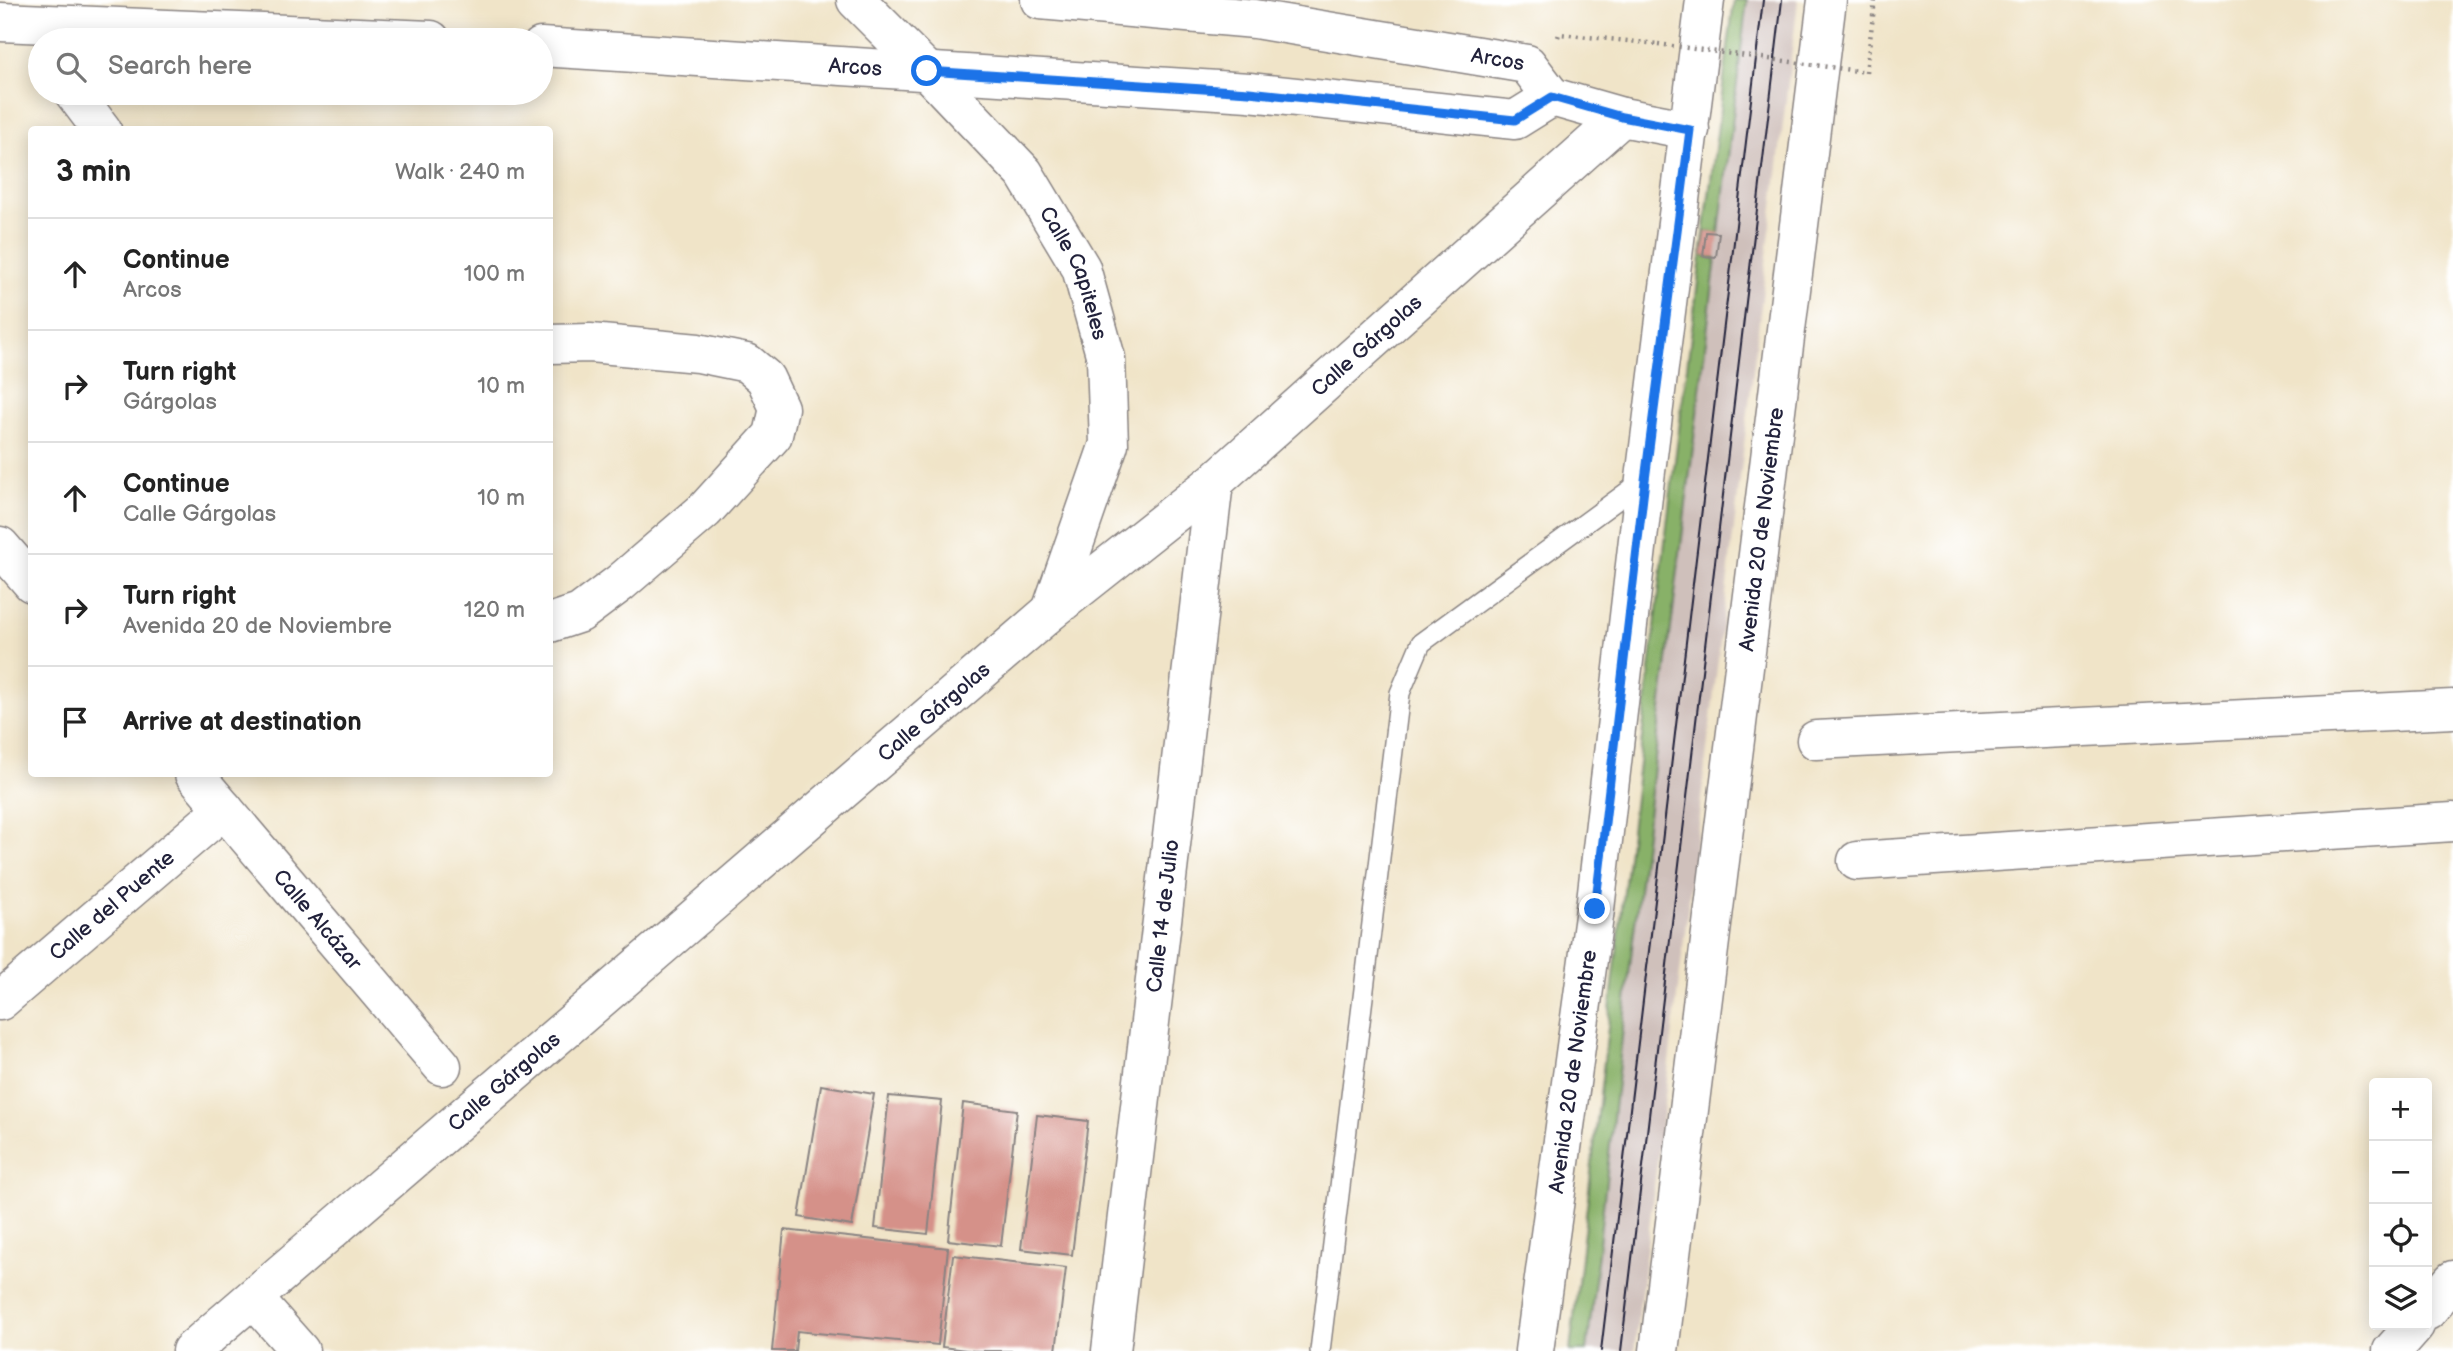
<!DOCTYPE html>
<html lang="en">
<head>
<meta charset="utf-8">
<style>
	body { margin:0; font-family:"Balsamiq Sans",sans-serif; background:#f2f2f2; color:#222 }
	.controls { position:absolute; right:21px; bottom:21px; display:grid; overflow:hidden; border-radius:7px; box-shadow:0 4px 18px #0003 }
	.controls button { width:63px; height:63px; display:grid; place-items:center; padding:0; border:0; border-bottom:2px solid #e0e0e0; background:#fff; color:#222; font:35px sans-serif }
	.stop { position:absolute; width:21px; height:21px; margin:-16px; border:5px solid #1a73e8; border-radius:50%; background:#fff }
	.stop.end { background:#1a73e8; border-color:#fff; box-shadow:0 2px 7px #0008 }
	.list { margin:0; padding:0; list-style:none }
	h2 { display:flex; justify-content:space-between; align-items:center; height:91px; margin:0; padding:0 28px; font-size:30px }
	h2 small { font-size:23px; font-weight:400; color:#767676 }
	.list li { display:grid; grid-template-columns:46px 1fr auto; gap:21px; align-items:center; box-sizing:border-box; height:112px; padding:0 28px; border-top:2px solid #e0e0e0 }
	.list b { display:block; font-size:26px; white-space:nowrap }
	.list p { margin:0; font-size:23px; white-space:nowrap; color:#767676 }
	.list em { font-size:23px; font-style:normal; color:#767676 }
	.icon { flex:none; width:38px; height:38px; fill:none; stroke:currentColor; stroke-width:2; stroke-linecap:round; stroke-linejoin:round }
	.map { position:relative; flex:none; width:2453px; height:1351px; overflow:hidden }
	.search { position:absolute; background:#fff; box-shadow:0 4px 18px #0003; left:28px; top:28px; width:525px; height:77px; display:flex; align-items:center; gap:18px; box-sizing:border-box; padding:0 24px; border-radius:38px; color:#767676; font-size:26px }
	.panel { position:absolute; background:#fff; box-shadow:0 4px 18px #0003; left:28px; top:126px; width:525px; height:651px; border-radius:7px }
	.map>svg:first-child { display:block }
	.industrial { fill:#cfc0bb }
	.forest { fill:#88b168; stroke:#556a52; stroke-width:2 }
	.building { fill:#d59189 }
	.lines { fill:none; stroke-linecap:round; stroke-linejoin:round }
	.service-casing { stroke:#898382; stroke-width:22 }
	.minor-casing { stroke:#898382; stroke-width:41 }
	.secondary-casing { stroke:#898382; stroke-width:41 }
	.path { stroke:#898382; stroke-width:4.5; stroke-dasharray:2 5; stroke-linecap:butt }
	.service { stroke:#fff; stroke-width:19 }
	.minor { stroke:#fff; stroke-width:38 }
	.secondary { stroke:#fff; stroke-width:38 }
	.tram { stroke:#22223b; stroke-width:2 }
	.path-bridge { stroke:#898382; stroke-width:4.5; stroke-dasharray:2 5; stroke-linecap:butt }
	.route { stroke:#1a73e8; stroke-width:9 }
	.labels { text-anchor:middle; stroke-width:5; stroke-linejoin:round; paint-order:stroke }
	.street-label { font-size:21px; fill:#22223b; stroke:#fff }
</style>
</head>
<body>
<div class="map">
<svg width="2453" height="1351" viewBox="0 0 2453 1351">
	<rect width="100%" height="100%" fill="#fff"/>
	<filter id="ink" filterUnits="userSpaceOnUse"><feTurbulence type="fractalNoise" baseFrequency=".0143" numOctaves="2"/><feDisplacementMap in="SourceGraphic" scale="14" xChannelSelector="R" yChannelSelector="G"/><feConvolveMatrix kernelMatrix="1 2 1 2 8 2 1 2 1" color-interpolation-filters="sRGB"/></filter>
	<filter id="wash" filterUnits="userSpaceOnUse"><feTurbulence type="fractalNoise" baseFrequency=".00686" numOctaves="4" result="noise"/><feDisplacementMap in="SourceGraphic" scale="28" xChannelSelector="R" yChannelSelector="G"/><feGaussianBlur stdDeviation="1.57" result="paint"/><feColorMatrix in="noise" values="0 0 0 0 0 0 0 0 0 0 0 0 0 0 0 0 0 1.4 0 .05"/><feComposite in="paint" operator="in"/></filter>
	<g filter="url(#wash)">
		<rect width="100%" height="100%" fill="#f0e4c8"/>
		<path class="industrial" d="M 1747,0 L 1798,0 L 1634,1351 L 1587,1351 L 1632,948 Z"/>
		<path class="forest" d="M 1734,0 L 1747,0 L 1719,233 L 1706,232 L 1703,256 L 1716,258 L 1632,948 L 1587,1351 L 1570,1351 L 1670,499 Z"/>
		<g id="blocks">
			<g class="building">
				<path d="M 1706,232 L 1719,233 L 1716,257 L 1703,256 Z"/>
				<path d="M 821,1085 L 874,1094 L 852,1226 L 799,1217 Z"/>
				<path d="M 889,1096 L 942,1101 L 928,1234 L 875,1228 Z"/>
				<path d="M 963,1103 L 1017,1110 L 1001,1246 L 948,1240 Z"/>
				<path d="M 1037,1115 L 1088,1121 L 1072,1255 L 1021,1249 Z"/>
				<path d="M 784,1230 L 948,1248 L 938,1345 L 797,1331 L 795,1351 L 772,1351 Z"/>
				<path d="M 953,1255 L 1066,1268 L 1056,1351 L 974,1351 L 942,1347 Z"/>
			</g>
		</g>
	</g>
	<g filter="url(#ink)">
		<use href="#blocks" fill-opacity="0" stroke="#898382" stroke-width="2"/>
		<g class="lines">
			<defs>
				<path id="service" d="M 1320,1351 L 1400,693 L 1421,643 L 1644,480"/>
				<g id="minor">
					<path id="s1" d="M 856,0 L 927,71 L 1024,173 L 1081,268 L 1106,358 L 1109,444 L 1051,611"/>
					<path id="s2" d="M 1040,0 L 1255,19 L 1527,64 L 1552,97"/>
					<path d="M 0,22 L 431,40"/>
					<path id="s3" d="M 541,47 L 1249,92 L 1515,120 L 1552,97"/>
					<path d="M 74,93 L 102,130"/>
					<path d="M 1552,97 L 1622,117"/>
					<path d="M 550,344 L 590,343 L 698,353 L 747,363 L 765,378 L 779,408 L 773,435 L 705,510 L 620,583 L 580,613 L 550,623"/>
					<path d="M 0,546 L 32,583"/>
					<path d="M 1816,740 L 2453,709"/>
					<path id="s4" d="M 194,774 L 442,1066"/>
					<path d="M 1857,861 L 2453,822"/>
					<path id="s5" d="M 0,1001 L 224,809"/>
					<path d="M 254,1299 L 300,1351"/>
					<path id="s6" d="M 191,1351 L 1051,611 L 1214,482 L 1622,117 L 1690,130"/>
					<path id="s7" d="M 1111,1351 L 1214,482"/>
				</g>
				<g id="secondary">
					<path d="M 2427,1311 L 2453,1280"/>
					<path id="s8" d="M 1534,1351 L 1595,909 L 1645,479 L 1705,0"/>
					<path id="s9" d="M 1659,1351 L 1827,0"/>
					<path d="M 2392,1351 L 2415,1325"/>
				</g>
			</defs>
			<use href="#service" class="service-casing"/>
			<use href="#minor" class="minor-casing"/>
			<use href="#secondary" class="secondary-casing"/>
			<g class="path">
				<path d="M 1558,37 L 1559,34 L 1658,44"/>
				<path d="M 1866,72 L 1875,0"/>
			</g>
			<use href="#service" class="service"/>
			<use href="#minor" class="minor"/>
			<use href="#secondary" class="secondary"/>
			<g class="tram">
				<path d="M 1601,1351 L 1763,0"/>
				<path d="M 1621,1351 L 1782,0"/>
			</g>
			<path class="path-bridge" d="M 1658,44 L 1866,72"/>
		</g>
	</g>
	<g class="lines" filter="url(#ink)">
		<path class="route" d="M 927,71 L 1249,92 L 1515,120 L 1552,97 L 1622,117 L 1690,130 L 1645,480 L 1595,909"/>
	</g>
	<g class="labels">
		<g class="street-label">
			<text dy="7" stroke="none"><textPath href="#s2" startOffset="462">Arcos</textPath></text>
			<text dy="7" stroke="none"><textPath href="#s3" startOffset="315">Arcos</textPath></text>
			<text dy="7" stroke="none"><textPath href="#s1" startOffset="354">Calle Capiteles</textPath></text>
			<text dy="7" stroke="none"><textPath href="#s6" startOffset="1547">Calle Gárgolas</textPath></text>
			<text dy="7" stroke="none"><textPath href="#s9" startOffset="828">Avenida 20 de Noviembre</textPath></text>
			<text dy="7" stroke="none"><textPath href="#s6" startOffset="980">Calle Gárgolas</textPath></text>
			<text dy="7" stroke="none"><textPath href="#s5" startOffset="147">Calle del Puente</textPath></text>
			<text dy="7" stroke="none"><textPath href="#s7" startOffset="438">Calle 14 de Julio</textPath></text>
			<text dy="7" stroke="none"><textPath href="#s4" startOffset="191">Calle Alcázar</textPath></text>
			<text dy="7" stroke="none"><textPath href="#s8" startOffset="282">Avenida 20 de Noviembre</textPath></text>
			<text dy="7" stroke="none"><textPath href="#s6" startOffset="413">Calle Gárgolas</textPath></text>
		</g>
	</g>
</svg>
<div class="controls">
<button>+</button>
<button>−</button>
<button><svg class="icon" aria-label="locate" viewBox="0 0 24 24"><circle cx="12" cy="12" r="6"/><path d="M12 2v4M12 18v4M2 12h4M18 12h4"/></svg></button>
<button><svg class="icon" aria-label="layers" viewBox="0 0 24 24"><path d="M12 4l9 5-9 5-9-5zM3 14l9 5 9-5"/></svg></button>
</div>
<div class="stop" style="left:927px;top:71px"></div>
<div class="stop end" style="left:1595px;top:909px"></div>
<div class="search"><svg class="icon" aria-label="search" viewBox="0 0 24 24"><circle cx="10" cy="10" r="6"/><path d="M15 15l6 6"/></svg>Search here</div>
<section class="panel">
<h2>3 min<small>Walk · 240 m</small></h2>
<ul class="list">
<li><svg class="icon" aria-label="ahead" viewBox="0 0 24 24"><path d="M12 20V5M6 11l6-6 6 6"/></svg><div><b>Continue</b><p>Arcos</p></div><em>100 m</em></li>
<li><svg class="icon" aria-label="right" viewBox="0 0 24 24"><path d="M7 20v-9h11M14 6l5 5-5 5"/></svg><div><b>Turn right</b><p>Gárgolas</p></div><em>10 m</em></li>
<li><svg class="icon" aria-label="ahead" viewBox="0 0 24 24"><path d="M12 20V5M6 11l6-6 6 6"/></svg><div><b>Continue</b><p>Calle Gárgolas</p></div><em>10 m</em></li>
<li><svg class="icon" aria-label="right" viewBox="0 0 24 24"><path d="M7 20v-9h11M14 6l5 5-5 5"/></svg><div><b>Turn right</b><p>Avenida 20 de Noviembre</p></div><em>120 m</em></li>
<li><svg class="icon" aria-label="arrive" viewBox="0 0 24 24"><path d="M6 21V4h12l-3 4 3 4H6"/></svg><div><b>Arrive at destination</b></div></li>
</ul>
</section>
</div>
</body>
</html>
